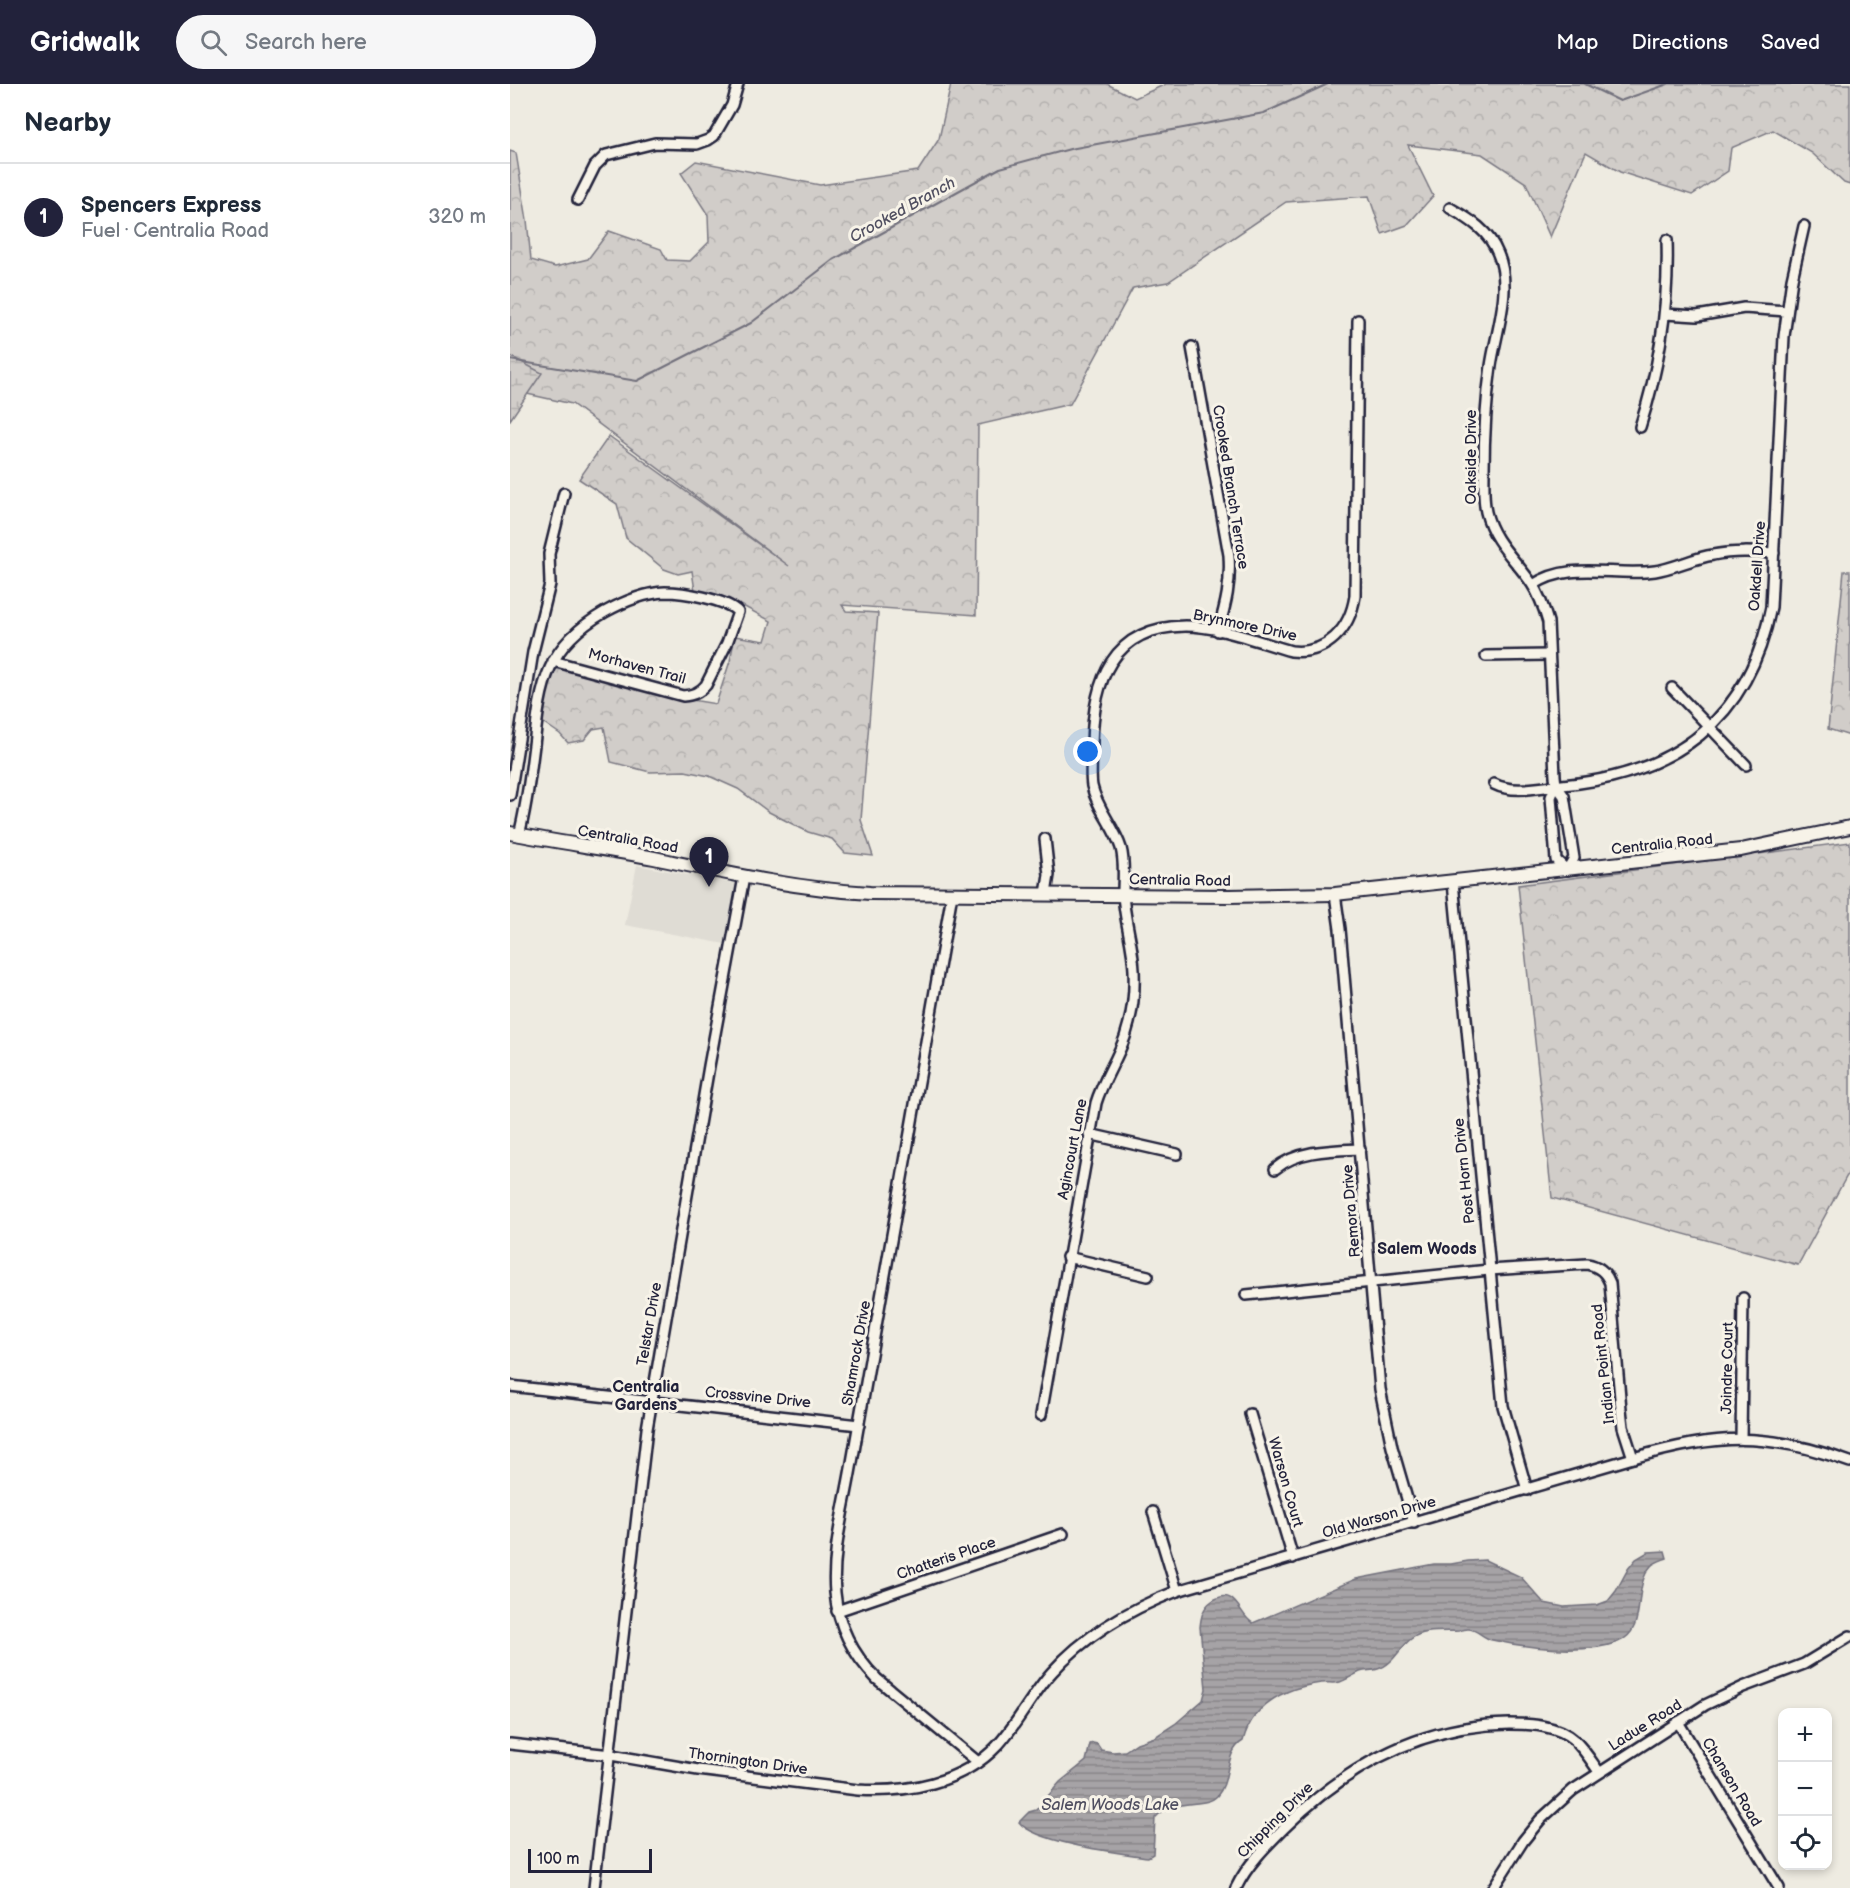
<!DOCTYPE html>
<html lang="en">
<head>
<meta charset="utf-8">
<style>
	body { margin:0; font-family:"Balsamiq Sans",sans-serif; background:#f6f6f7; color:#1f2937 }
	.controls { position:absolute; right:18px; bottom:18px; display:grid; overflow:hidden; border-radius:12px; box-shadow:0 3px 9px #0003 }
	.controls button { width:54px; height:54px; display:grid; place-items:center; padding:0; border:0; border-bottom:2px solid #e0e1e3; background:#fff; color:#1f2937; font:30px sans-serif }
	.scale { position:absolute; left:18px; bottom:15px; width:124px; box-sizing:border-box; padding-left:6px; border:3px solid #22223b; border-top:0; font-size:16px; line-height:21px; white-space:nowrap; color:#22223b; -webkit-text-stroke:4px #f7f3e8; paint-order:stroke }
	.you { position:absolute; left:578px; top:668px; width:21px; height:21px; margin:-15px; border:4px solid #fff; border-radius:50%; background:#1a73e8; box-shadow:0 0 0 9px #1a73e833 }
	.badge { display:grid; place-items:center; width:39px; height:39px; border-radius:50%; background:#22223b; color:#fff; font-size:20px; font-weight:700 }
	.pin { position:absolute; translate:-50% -50px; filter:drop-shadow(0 2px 3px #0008) }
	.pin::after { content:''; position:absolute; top:32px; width:21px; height:18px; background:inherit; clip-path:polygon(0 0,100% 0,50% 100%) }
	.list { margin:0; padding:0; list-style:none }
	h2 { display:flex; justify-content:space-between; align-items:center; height:78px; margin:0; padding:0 24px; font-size:26px }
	h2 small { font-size:20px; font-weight:400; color:#747a83 }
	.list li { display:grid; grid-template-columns:39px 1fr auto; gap:18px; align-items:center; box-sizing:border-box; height:108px; padding:0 24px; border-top:2px solid #e0e1e3 }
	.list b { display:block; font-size:22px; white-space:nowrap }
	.list p { margin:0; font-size:20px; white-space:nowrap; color:#747a83 }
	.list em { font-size:20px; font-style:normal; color:#747a83 }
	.icon { flex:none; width:33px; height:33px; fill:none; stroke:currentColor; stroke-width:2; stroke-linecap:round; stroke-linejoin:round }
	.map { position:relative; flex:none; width:1340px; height:1804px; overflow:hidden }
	header { display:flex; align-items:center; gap:36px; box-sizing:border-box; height:84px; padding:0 30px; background:#22223b; color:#fff }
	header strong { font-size:28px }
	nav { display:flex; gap:33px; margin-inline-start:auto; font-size:21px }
	.search { width:420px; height:54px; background:#f6f6f7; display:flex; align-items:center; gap:15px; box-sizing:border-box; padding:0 21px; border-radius:33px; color:#747a83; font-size:22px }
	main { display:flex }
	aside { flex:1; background:#fff }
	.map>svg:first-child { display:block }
	.built { fill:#dfdcd4 }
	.forest { fill:url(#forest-crowns); stroke:#7a7882; stroke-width:1.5 }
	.wetland { fill:url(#wetland-marsh); stroke:#7a7882; stroke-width:1.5 }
	.water { fill:url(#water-rules); stroke:#716f7b; stroke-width:1.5 }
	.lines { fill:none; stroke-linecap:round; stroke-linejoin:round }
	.stream { stroke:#716f7b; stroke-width:2 }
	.minor-casing { stroke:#22223b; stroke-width:14 }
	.secondary-casing { stroke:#22223b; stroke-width:16 }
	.minor { stroke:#f7f3e8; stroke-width:9 }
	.secondary { stroke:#f7f3e8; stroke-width:12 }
	.labels { text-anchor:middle; stroke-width:6; stroke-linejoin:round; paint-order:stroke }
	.street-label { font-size:15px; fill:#22223b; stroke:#f7f3e8 }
	.water-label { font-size:16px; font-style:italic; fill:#504f60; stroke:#f7f3e8 }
	.neighbourhood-label { font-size:16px; font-weight:bold; fill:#22223b; stroke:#f7f3e8 }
</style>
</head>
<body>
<header>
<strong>Gridwalk</strong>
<div class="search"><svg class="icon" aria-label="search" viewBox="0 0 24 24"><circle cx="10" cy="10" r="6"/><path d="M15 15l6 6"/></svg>Search here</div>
<nav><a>Map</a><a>Directions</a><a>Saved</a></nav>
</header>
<main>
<aside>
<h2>Nearby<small></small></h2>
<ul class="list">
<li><span class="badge">1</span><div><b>Spencers Express</b><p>Fuel · Centralia Road</p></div><em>320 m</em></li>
</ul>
</aside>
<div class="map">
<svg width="1340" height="1804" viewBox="0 0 1340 1804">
	<defs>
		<pattern id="forest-crowns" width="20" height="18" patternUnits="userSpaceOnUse" patternTransform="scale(1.5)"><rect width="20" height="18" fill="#d1cdc9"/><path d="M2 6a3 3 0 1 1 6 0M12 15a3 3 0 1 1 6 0" fill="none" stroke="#b3b0ae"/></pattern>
		<pattern id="wetland-marsh" width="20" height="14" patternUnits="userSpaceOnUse" patternTransform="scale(1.5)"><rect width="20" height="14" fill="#d1cdc9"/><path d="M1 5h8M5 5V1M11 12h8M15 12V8" fill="none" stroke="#b3b0ae"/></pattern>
		<pattern id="water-rules" width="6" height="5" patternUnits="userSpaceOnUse" patternTransform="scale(1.5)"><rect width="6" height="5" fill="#a6a3a6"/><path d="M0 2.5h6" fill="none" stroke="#878488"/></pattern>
	</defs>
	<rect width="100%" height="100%" fill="#eeebe1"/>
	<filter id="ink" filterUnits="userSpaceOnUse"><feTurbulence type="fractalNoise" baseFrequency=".0167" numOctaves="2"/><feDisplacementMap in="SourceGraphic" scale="12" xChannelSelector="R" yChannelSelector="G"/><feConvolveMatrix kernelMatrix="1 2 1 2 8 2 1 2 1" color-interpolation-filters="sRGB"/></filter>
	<g filter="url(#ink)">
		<path class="built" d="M 127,781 L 227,800 L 215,860 L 115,841 Z"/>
		<g class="forest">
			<path d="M 441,0 L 597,0 L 625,14 L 656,0 L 1340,0 L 1340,101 L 1334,99 L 1302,69 L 1263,46 L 1221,64 L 1218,87 L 1182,111 L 1110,88 L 1076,68 L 1040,153 L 1016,99 L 972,70 L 898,61 L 923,112 L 897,141 L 872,150 L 859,112 L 776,118 L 658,198 L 623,204 L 560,320 L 468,341 L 466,531 L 332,521 L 336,527 L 368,529 L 351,736 L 363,772 L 335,769 L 322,755 L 298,748 L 259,728 L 228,705 L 199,692 L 175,687 L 140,688 L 101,678 L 94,643 L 83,645 L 74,656 L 58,659 L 50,650 L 31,637 L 36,602 L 46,582 L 182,616 L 206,620 L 220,577 L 225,552 L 255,557 L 261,537 L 231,521 L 185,507 L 182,487 L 168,490 L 154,485 L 116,454 L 107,420 L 69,395 L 99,352 L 279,482 L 62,320 L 17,310 L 31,289 L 0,272 L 0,67 L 6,69 L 17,136 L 21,176 L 45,183 L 78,175 L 99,147 L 151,165 L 157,176 L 180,177 L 199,158 L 198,131 L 171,89 L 186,77 L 310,101 L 408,87 L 429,55 Z"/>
			<path d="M 1334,487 L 1340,487 L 1340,652 L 1318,645 Z"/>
			<path d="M 1340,758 L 1340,1086 L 1288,1181 L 1042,1114 L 1008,801 Z"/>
		</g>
		<path class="wetland" d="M 0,272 L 32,289 L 0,336 Z"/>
		<path class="water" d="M 1155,1467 L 1157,1474 C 1152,1476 1145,1478 1141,1482 C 1121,1504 1139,1546 1108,1558 C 1074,1571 1017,1564 982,1556 C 973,1554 967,1545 958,1545 C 955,1545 952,1546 949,1547 C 934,1548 913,1545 901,1555 C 889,1564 883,1581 868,1585 C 862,1587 856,1586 850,1588 C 843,1591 837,1596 830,1598 C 824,1600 818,1598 811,1599 C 775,1604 743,1619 733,1657 C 714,1668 721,1697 707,1712 C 695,1725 664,1713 645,1734 L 643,1770 L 638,1773 C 610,1769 525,1759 509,1738 L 519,1728 L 526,1726 L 550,1698 L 576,1677 L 580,1660 L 583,1659 L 587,1660 L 591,1666 L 603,1668 L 615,1667 L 627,1659 L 645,1653 L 665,1640 L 693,1616 L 696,1605 L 690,1543 C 691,1533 693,1523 702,1517 C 727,1501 729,1533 743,1539 L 846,1495 L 924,1480 L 941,1480 L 958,1477 L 975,1476 L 1011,1493 L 1034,1519 L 1054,1523 L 1087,1521 L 1098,1517 L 1106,1507 L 1118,1485 L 1126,1475 L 1138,1468 Z"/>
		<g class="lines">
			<g class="stream">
				<path d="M 1075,0 L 1110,17 L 1158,0"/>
				<path d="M 0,276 L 127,297 L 241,239 L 323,176 L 490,84 L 560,65 L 754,29 L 818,0"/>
			</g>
			<defs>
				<g id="minor">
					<path d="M 68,116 L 85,82 L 96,71 L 145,59 L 187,60 L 198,56 L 204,52 L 222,21 L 228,0"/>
					<path d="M 940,124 C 961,136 979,147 988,170 C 1003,205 986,247 981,282 C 976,317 974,352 974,387 C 974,400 973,415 976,428 C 983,458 1006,476 1022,500 C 1030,512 1034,524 1038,538 L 1045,692 L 1046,701 L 1054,712 L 1064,774 L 1057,786 L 1046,776 L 1041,713 L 1046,701"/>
					<path d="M 1155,230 L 1187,232 L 1234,224 L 1277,227"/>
					<path d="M 682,263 L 719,471 C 721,499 716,520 708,547"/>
					<path d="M 1130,343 C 1150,282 1159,220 1157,156"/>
					<path d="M 1023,501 C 1061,476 1103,493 1145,487 C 1165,484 1183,474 1203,471 C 1223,467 1244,468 1264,469"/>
					<path d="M 976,572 L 1039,571"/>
					<path d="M 1162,604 L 1236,681"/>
					<path d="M 984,700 C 1003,710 1030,703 1052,701 C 1163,691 1239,637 1261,523 L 1274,252 L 1282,195 L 1294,142"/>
					<path d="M 0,711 L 23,568 L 40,500 L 39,470 L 54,409"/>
					<path d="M 9,751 C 17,721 20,692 24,661 C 31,599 36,562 95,528 C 113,518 134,509 155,508 C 172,508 216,515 228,528 L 217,559 L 196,601 C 189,609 183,611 173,612 L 43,577"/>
					<path d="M 535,755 L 539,791 L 536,810"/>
					<path d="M 943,798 L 993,1322 L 1017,1406"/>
					<path d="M 442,810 L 341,1384 C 327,1464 302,1529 367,1595 L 468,1678"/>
					<path d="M 825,810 L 830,845 L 870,1305 L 882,1363 L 904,1439"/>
					<path d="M 579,1050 L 667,1070"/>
					<path d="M 765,1085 C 787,1066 822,1066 850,1065"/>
					<path d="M 557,1173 L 638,1192"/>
					<path d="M 736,1211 L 979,1186 L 1077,1180 C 1089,1182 1096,1188 1100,1199 L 1111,1325 L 1113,1343 L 1123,1374"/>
					<path d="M 0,1302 L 349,1341"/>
					<path d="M 740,1330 L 783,1474"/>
					<path d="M 531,1331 L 586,1019 C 593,996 607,976 615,953 C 622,932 625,908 624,886 C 623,860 614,835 613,809 C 613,794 615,779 611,764 C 604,742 587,725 582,702 C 580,690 582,674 582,661 C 583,598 601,543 675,542 C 709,542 749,558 781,567 C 817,571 840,545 845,512 L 848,236"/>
					<path d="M 1231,1355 L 1233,1214"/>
					<path d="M 643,1428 L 667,1507"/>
					<path d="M 327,1527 L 553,1450"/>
					<path d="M 1168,1638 L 1269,1804"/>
					<path d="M 0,1660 L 101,1671 L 188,1686 L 348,1706 C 397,1709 452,1699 487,1662 C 507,1641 522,1610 542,1588 C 576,1550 620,1525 667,1507 L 1123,1374 C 1208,1350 1256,1347 1340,1378"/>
					<path d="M 84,1804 L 137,1345 L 199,982 L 234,793"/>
					<path d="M 726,1804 C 737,1781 756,1762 774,1744 C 836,1683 910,1641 999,1640 C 1021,1640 1047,1641 1064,1656 C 1074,1665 1082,1678 1089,1688"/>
					<path d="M 983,1804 L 1013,1757 L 1030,1736 L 1063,1706 L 1195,1621 L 1233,1603 L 1294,1580 L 1340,1552"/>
				</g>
				<path id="secondary" d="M 0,749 C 48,758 96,765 144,774 C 216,789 287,805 360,809 L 720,812 L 825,810 L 1231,766 L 1340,743"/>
			</defs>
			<use href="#minor" class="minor-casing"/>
			<use href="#secondary" class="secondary-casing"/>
			<use href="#minor" class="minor"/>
			<use href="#secondary" class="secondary"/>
		</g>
	</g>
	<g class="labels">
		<g class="street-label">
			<text transform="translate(961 373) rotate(-90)" y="5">Oakside Drive</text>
			<text transform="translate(721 403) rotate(81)" y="5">Crooked Branch Terrace</text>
			<text transform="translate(1247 482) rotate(-86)" y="5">Oakdell Drive</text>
			<text transform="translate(735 541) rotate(12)" y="5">Brynmore Drive</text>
			<text transform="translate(127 582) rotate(15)" y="5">Morhaven Trail</text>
			<text transform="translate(118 755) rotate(10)" y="5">Centralia Road</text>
			<text transform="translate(1152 760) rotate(-6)" y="5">Centralia Road</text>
			<text transform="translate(670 796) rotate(1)" y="5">Centralia Road</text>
			<text transform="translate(562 1065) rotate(-79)" y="5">Agincourt Lane</text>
			<text transform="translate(954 1087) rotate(-96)" y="5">Post Horn Drive</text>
			<text transform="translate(841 1127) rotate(-95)" y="5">Remora Drive</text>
			<text transform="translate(139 1240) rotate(-80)" y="5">Telstar Drive</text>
			<text transform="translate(346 1269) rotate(-80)" y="5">Shamrock Drive</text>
			<text transform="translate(1093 1280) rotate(-96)" y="5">Indian Point Road</text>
			<text transform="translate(1217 1284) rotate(-89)" y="5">Joindre Court</text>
			<text transform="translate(248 1313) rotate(6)" y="5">Crossvine Drive</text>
			<text transform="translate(776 1398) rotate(74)" y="5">Warson Court</text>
			<text transform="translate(869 1433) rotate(-16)" y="5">Old Warson Drive</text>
			<text transform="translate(436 1474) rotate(-19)" y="5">Chatteris Place</text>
			<text transform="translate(1135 1641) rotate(-32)" y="5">Ladue Road</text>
			<text transform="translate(238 1677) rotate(8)" y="5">Thornington Drive</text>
			<text transform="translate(1222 1698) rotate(59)" y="5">Chanson Road</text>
			<text transform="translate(765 1736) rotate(-45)" y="5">Chipping Drive</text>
		</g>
		<g class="water-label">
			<text transform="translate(392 125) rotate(-29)" y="6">Crooked Branch</text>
			<text x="600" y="1726">Salem Woods Lake</text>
		</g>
		<g class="neighbourhood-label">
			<text x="917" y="1170">Salem Woods</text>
			<text x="136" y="1308">Centralia<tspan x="136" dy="18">Gardens</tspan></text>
		</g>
	</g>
</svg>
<div class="controls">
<button>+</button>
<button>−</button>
<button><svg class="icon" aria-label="locate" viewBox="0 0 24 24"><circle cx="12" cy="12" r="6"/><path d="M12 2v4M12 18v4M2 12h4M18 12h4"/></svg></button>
</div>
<div class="scale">100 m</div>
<div class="you"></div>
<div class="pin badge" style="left:199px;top:803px">1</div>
</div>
</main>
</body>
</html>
